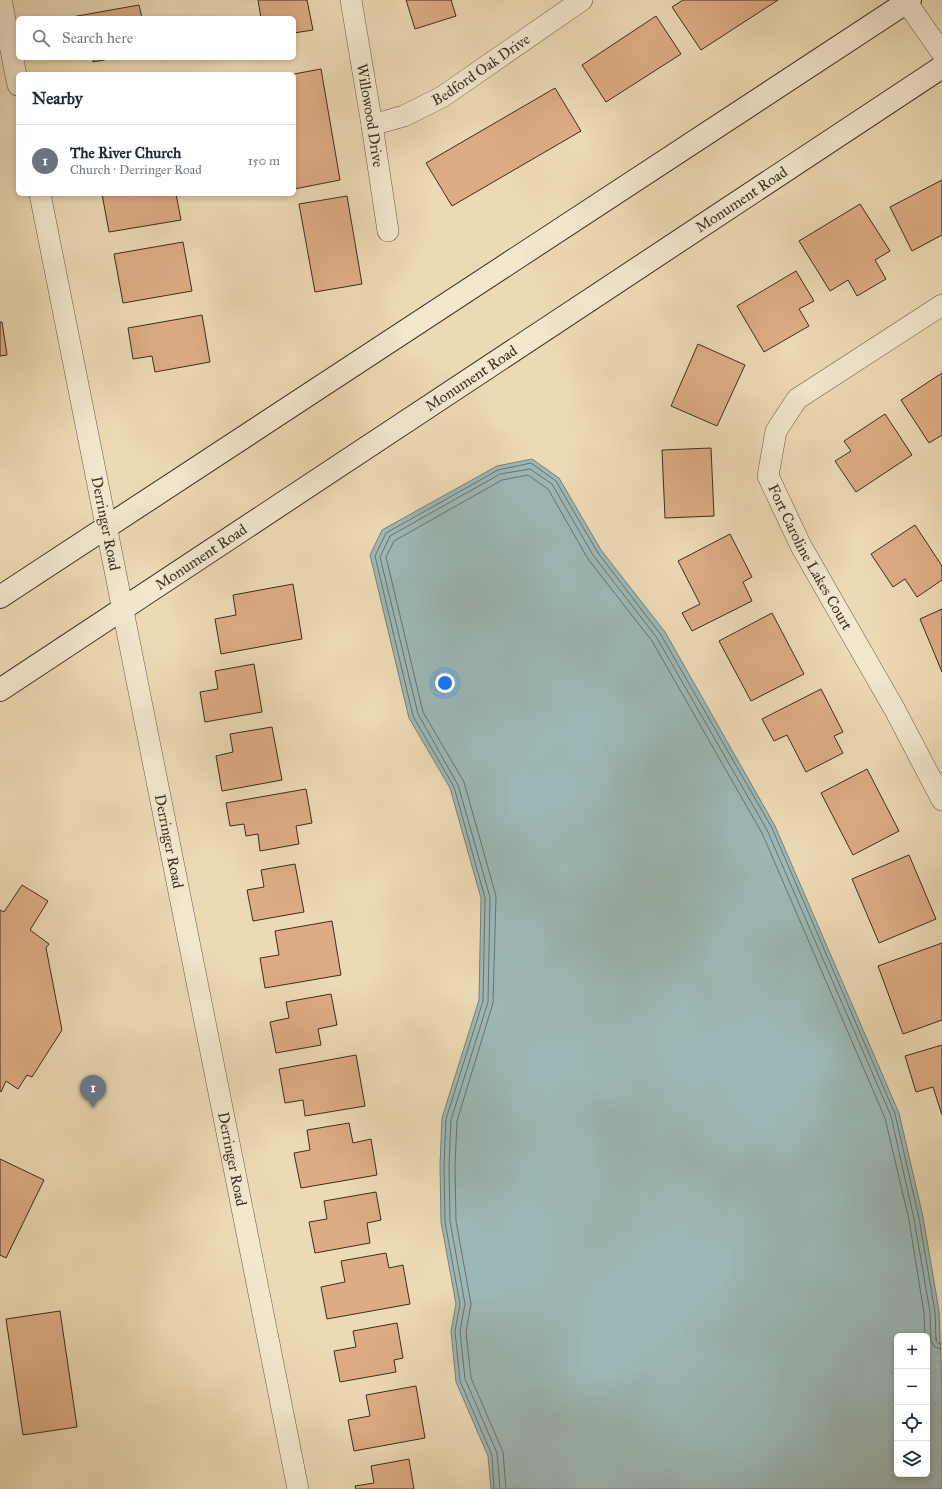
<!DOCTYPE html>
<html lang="en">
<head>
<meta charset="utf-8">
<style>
	body { margin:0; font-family:"IM FELL Great Primer",serif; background:#f6f6f7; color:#1f2937 }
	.controls { position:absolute; right:12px; bottom:12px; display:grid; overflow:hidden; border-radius:6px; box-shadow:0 2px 6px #0003 }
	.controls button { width:36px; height:36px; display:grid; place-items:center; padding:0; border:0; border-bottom:1px solid #e0e1e3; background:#fff; color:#1f2937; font:20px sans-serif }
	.you { position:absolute; left:445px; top:683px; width:14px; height:14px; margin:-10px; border:3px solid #fff; border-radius:50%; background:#1a73e8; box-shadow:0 0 0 6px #1a73e833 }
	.badge { display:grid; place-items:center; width:26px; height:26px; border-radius:50%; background:#8f2418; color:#fff; font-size:13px; font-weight:700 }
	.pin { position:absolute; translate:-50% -33px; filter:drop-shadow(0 1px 2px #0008) }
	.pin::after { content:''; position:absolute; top:21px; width:14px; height:12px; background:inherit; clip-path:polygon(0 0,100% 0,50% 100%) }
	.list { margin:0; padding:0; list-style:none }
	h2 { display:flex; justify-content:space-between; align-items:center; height:52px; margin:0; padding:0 16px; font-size:17px }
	h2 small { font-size:13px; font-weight:400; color:#747a83 }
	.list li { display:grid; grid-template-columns:26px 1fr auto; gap:12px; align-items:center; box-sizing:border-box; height:72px; padding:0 16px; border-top:1px solid #e0e1e3 }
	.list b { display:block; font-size:15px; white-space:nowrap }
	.list p { margin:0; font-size:13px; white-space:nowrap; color:#747a83 }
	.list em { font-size:13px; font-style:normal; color:#747a83 }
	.icon { flex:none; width:22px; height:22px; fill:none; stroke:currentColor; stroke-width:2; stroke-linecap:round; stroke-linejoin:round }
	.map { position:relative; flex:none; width:942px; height:1489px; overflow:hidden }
	.search { position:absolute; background:#fff; box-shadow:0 2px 6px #0003; left:16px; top:16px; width:280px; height:44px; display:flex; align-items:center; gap:10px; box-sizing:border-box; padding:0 14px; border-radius:6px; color:#747a83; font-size:15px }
	.panel { position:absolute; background:#fff; box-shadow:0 2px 6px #0003; left:16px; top:72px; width:280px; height:124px; border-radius:6px }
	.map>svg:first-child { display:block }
	.water { fill:#9cb8b6; stroke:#75807b; fill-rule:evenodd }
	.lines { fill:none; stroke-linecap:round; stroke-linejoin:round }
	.shore { stroke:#6b726c; stroke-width:1 }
	.building { fill:#ddac85; stroke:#3a2d22 }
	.minor-casing { stroke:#665846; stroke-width:22 }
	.secondary-casing { stroke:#3a2d22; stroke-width:24 }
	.minor { stroke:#f3e7ce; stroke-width:21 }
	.secondary { stroke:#f3e7ce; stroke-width:22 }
	.labels { text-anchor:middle; stroke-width:3; stroke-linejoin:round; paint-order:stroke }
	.street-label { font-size:15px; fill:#3a2d22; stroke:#f3e7ce }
</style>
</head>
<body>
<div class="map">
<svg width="942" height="1489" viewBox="0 0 942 1489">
	<rect width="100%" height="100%" fill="#ecdab4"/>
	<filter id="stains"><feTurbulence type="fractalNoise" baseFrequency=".005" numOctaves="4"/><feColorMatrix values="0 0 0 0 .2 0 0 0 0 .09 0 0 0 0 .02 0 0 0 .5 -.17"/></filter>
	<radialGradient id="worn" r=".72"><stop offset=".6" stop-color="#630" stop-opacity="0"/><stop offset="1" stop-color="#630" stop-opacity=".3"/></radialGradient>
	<path class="water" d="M 532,459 L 559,478 L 601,550 L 665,632 L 775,826 L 899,1113 L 923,1217 L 939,1311 L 942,1385 L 942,1489 L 491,1489 L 488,1456 L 456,1382 L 451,1331 L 456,1304 L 441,1222 L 440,1165 L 442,1118 L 479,1000 L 481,898 L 450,788 L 409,718 L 370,555 L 382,530 L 497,466 ZM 897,1336 L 927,1336 L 927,1474 L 897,1474 Z"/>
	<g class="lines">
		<g class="shore">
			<path d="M 494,1489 L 492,1455 L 460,1381 L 455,1331 L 460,1304 L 445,1222 L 444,1166 L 446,1119 L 483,1001 L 485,898 L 454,787 L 413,716 L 375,556 L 386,533 L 498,470 L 531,463 L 556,481 L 598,553 L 661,635 L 772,828 L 895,1114 L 919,1218 L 935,1312 L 936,1340 L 938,1343 L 942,1344"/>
			<path d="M 500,1489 L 497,1453 L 465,1379 L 460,1331 L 465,1304 L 450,1221 L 449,1166 L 451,1120 L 488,1002 L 490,897 L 458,785 L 418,714 L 380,557 L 390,536 L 500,474 L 530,469 L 552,484 L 593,555 L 657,638 L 767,830 L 891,1116 L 914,1219 L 930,1312 L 931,1341 L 935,1347 L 942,1349"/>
			<path d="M 506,1489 L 503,1452 L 471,1378 L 466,1332 L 471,1304 L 456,1221 L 455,1166 L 457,1121 L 493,1003 L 496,896 L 464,782 L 423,712 L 386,557 L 394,541 L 502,480 L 528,475 L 548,489 L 588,559 L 652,641 L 762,833 L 885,1118 L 909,1220 L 924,1313 L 925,1336"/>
		</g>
	</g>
	<g class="building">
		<path d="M 258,0 L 307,0 L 313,30 L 294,33 L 294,18 L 261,18 Z"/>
		<path d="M 406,0 L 452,0 L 451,0 L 456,16 L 415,29 Z"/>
		<path d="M 683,0 L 778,0 L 701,50 L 672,7 Z"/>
		<path d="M 139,5 L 142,18 L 66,18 Z"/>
		<path d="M 656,16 L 681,54 L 606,102 L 582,65 Z"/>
		<path d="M 93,58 L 114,58 L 93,62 Z"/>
		<path d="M 321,69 L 340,180 L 294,189 L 294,74 Z"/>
		<path d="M 555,88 L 581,131 L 452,206 L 426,163 Z"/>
		<path d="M 942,180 L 942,235 L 912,251 L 890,207 Z"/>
		<path d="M 102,194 L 176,194 L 181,220 L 109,232 Z"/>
		<path d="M 347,196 L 362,284 L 315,292 L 299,204 Z"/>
		<path d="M 860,204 L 890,251 L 875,260 L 886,279 L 857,296 L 848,280 L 830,291 L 799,241 Z"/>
		<path d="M 183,242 L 192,291 L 123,303 L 114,254 Z"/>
		<path d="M 796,271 L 814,301 L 799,309 L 809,326 L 764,352 L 737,306 Z"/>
		<path d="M 202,315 L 210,362 L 155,372 L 152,356 L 133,359 L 128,328 Z"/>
		<path d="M 0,322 L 2,322 L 7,355 L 0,356 Z"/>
		<path d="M 698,344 L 745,365 L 717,426 L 671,406 Z"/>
		<path d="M 942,373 L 942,435 L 929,443 L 901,400 Z"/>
		<path d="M 885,414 L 912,455 L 856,492 L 835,461 L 851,451 L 844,441 Z"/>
		<path d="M 711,448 L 714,516 L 665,518 L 662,450 Z"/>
		<path d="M 915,525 L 942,566 L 942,580 L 917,597 L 905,579 L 893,587 L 871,554 Z"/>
		<path d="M 730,534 L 752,577 L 743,582 L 752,601 L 692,631 L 682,613 L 700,604 L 678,561 Z"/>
		<path d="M 293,584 L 302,639 L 221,654 L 215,619 L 236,615 L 233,595 Z"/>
		<path d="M 942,609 L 942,672 L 920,619 Z"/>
		<path d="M 772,613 L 804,674 L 751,701 L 719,641 Z"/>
		<path d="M 254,664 L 262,712 L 205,722 L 200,692 L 218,689 L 215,671 Z"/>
		<path d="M 821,689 L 843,732 L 834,736 L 843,753 L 806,772 L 787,735 L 774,741 L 762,719 Z"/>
		<path d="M 272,727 L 282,780 L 222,791 L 216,756 L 233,752 L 230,734 Z"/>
		<path d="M 867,769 L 899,831 L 853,855 L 821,793 Z"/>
		<path d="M 306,789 L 312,823 L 296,826 L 299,844 L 260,851 L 258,834 L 246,836 L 244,824 L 230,826 L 226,803 Z"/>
		<path d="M 909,855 L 936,919 L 879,943 L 852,879 Z"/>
		<path d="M 295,864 L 304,912 L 253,921 L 247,890 L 264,887 L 261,870 Z"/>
		<path d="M 22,885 L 48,901 L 30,930 L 49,944 L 46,948 L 62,1030 L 32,1077 L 27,1075 L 18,1089 L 6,1081 L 1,1092 L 0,1091 L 0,910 L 4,912 Z"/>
		<path d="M 332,921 L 341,975 L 265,988 L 260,958 L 279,955 L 275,931 Z"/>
		<path d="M 942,943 L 942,1020 L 903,1034 L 878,966 Z"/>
		<path d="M 331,994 L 337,1025 L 318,1029 L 321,1045 L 276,1053 L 270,1022 L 289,1018 L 286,1002 Z"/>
		<path d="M 942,1045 L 942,1115 L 933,1087 L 916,1092 L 905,1056 Z"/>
		<path d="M 356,1055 L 365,1106 L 305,1116 L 303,1100 L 285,1103 L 279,1069 Z"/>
		<path d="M 349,1123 L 353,1143 L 371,1139 L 377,1175 L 301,1188 L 294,1153 L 310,1150 L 307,1130 Z"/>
		<path d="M 0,1159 L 44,1180 L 6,1258 L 0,1255 Z"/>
		<path d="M 376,1192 L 381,1220 L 367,1223 L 370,1243 L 315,1253 L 309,1222 L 327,1219 L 324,1201 Z"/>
		<path d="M 386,1253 L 389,1268 L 403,1265 L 410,1304 L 327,1319 L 321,1287 L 345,1282 L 341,1261 Z"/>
		<path d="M 60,1311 L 77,1427 L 23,1435 L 6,1319 Z"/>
		<path d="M 397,1323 L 403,1358 L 394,1360 L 396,1372 L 340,1382 L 334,1351 L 356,1347 L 353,1331 Z"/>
		<path d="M 416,1386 L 425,1438 L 354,1451 L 348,1420 L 370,1416 L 366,1395 Z"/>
		<path d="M 409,1459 L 414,1489 L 356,1489 L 355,1486 L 374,1483 L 371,1466 Z"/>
	</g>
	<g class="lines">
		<defs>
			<g id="minor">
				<path d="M 1,0 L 18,85"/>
				<path id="s1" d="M 351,0 L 372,125 L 388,231"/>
				<path d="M 905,0 L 942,53"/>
				<path id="s2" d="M 372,125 L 404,116 L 442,97 L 582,0"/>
				<path id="s3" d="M 40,194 L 298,1489"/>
				<path id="s4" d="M 942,305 L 797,399 L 776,431 L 768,476 L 801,546 L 895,710 L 942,800"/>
			</g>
			<g id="secondary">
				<path d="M 0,597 L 910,0"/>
				<path id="s5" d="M 0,690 L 942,67"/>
			</g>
		</defs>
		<use href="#minor" class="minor-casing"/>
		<use href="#secondary" class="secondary-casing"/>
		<use href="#minor" class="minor"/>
		<use href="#secondary" class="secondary"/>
	</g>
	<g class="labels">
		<g class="street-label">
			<text dy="5" stroke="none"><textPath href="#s2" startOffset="123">Bedford Oak Drive</textPath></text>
			<text dy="5" stroke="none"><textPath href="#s1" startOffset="117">Willowood Drive</textPath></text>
			<text dy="5" stroke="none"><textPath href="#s5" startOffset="889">Monument Road</textPath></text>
			<text dy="5" stroke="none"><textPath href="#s5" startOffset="565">Monument Road</textPath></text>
			<text dy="5" stroke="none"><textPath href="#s3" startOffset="336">Derringer Road</textPath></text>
			<text dy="5" stroke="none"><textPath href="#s4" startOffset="348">Fort Caroline Lakes Court</textPath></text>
			<text dy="5" stroke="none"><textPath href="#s5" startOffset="241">Monument Road</textPath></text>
			<text dy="5" stroke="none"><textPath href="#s3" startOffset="660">Derringer Road</textPath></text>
			<text dy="5" stroke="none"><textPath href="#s3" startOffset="984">Derringer Road</textPath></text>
		</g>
	</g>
	<rect width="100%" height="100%" filter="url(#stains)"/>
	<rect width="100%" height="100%" fill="url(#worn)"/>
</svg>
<div class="controls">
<button>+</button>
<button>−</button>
<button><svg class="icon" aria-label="locate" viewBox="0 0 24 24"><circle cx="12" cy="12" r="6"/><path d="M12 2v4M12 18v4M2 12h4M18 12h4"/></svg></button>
<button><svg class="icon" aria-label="layers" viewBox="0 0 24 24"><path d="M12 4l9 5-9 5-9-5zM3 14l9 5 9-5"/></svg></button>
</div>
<div class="you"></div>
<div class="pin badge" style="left:93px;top:1108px;background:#6b7280">1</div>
<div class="search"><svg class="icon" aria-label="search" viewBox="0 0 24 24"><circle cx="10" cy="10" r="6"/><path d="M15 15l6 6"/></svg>Search here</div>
<section class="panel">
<h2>Nearby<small></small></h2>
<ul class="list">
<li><span class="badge" style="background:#6b7280">1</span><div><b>The River Church</b><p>Church · Derringer Road</p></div><em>150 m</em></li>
</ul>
</section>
</div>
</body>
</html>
